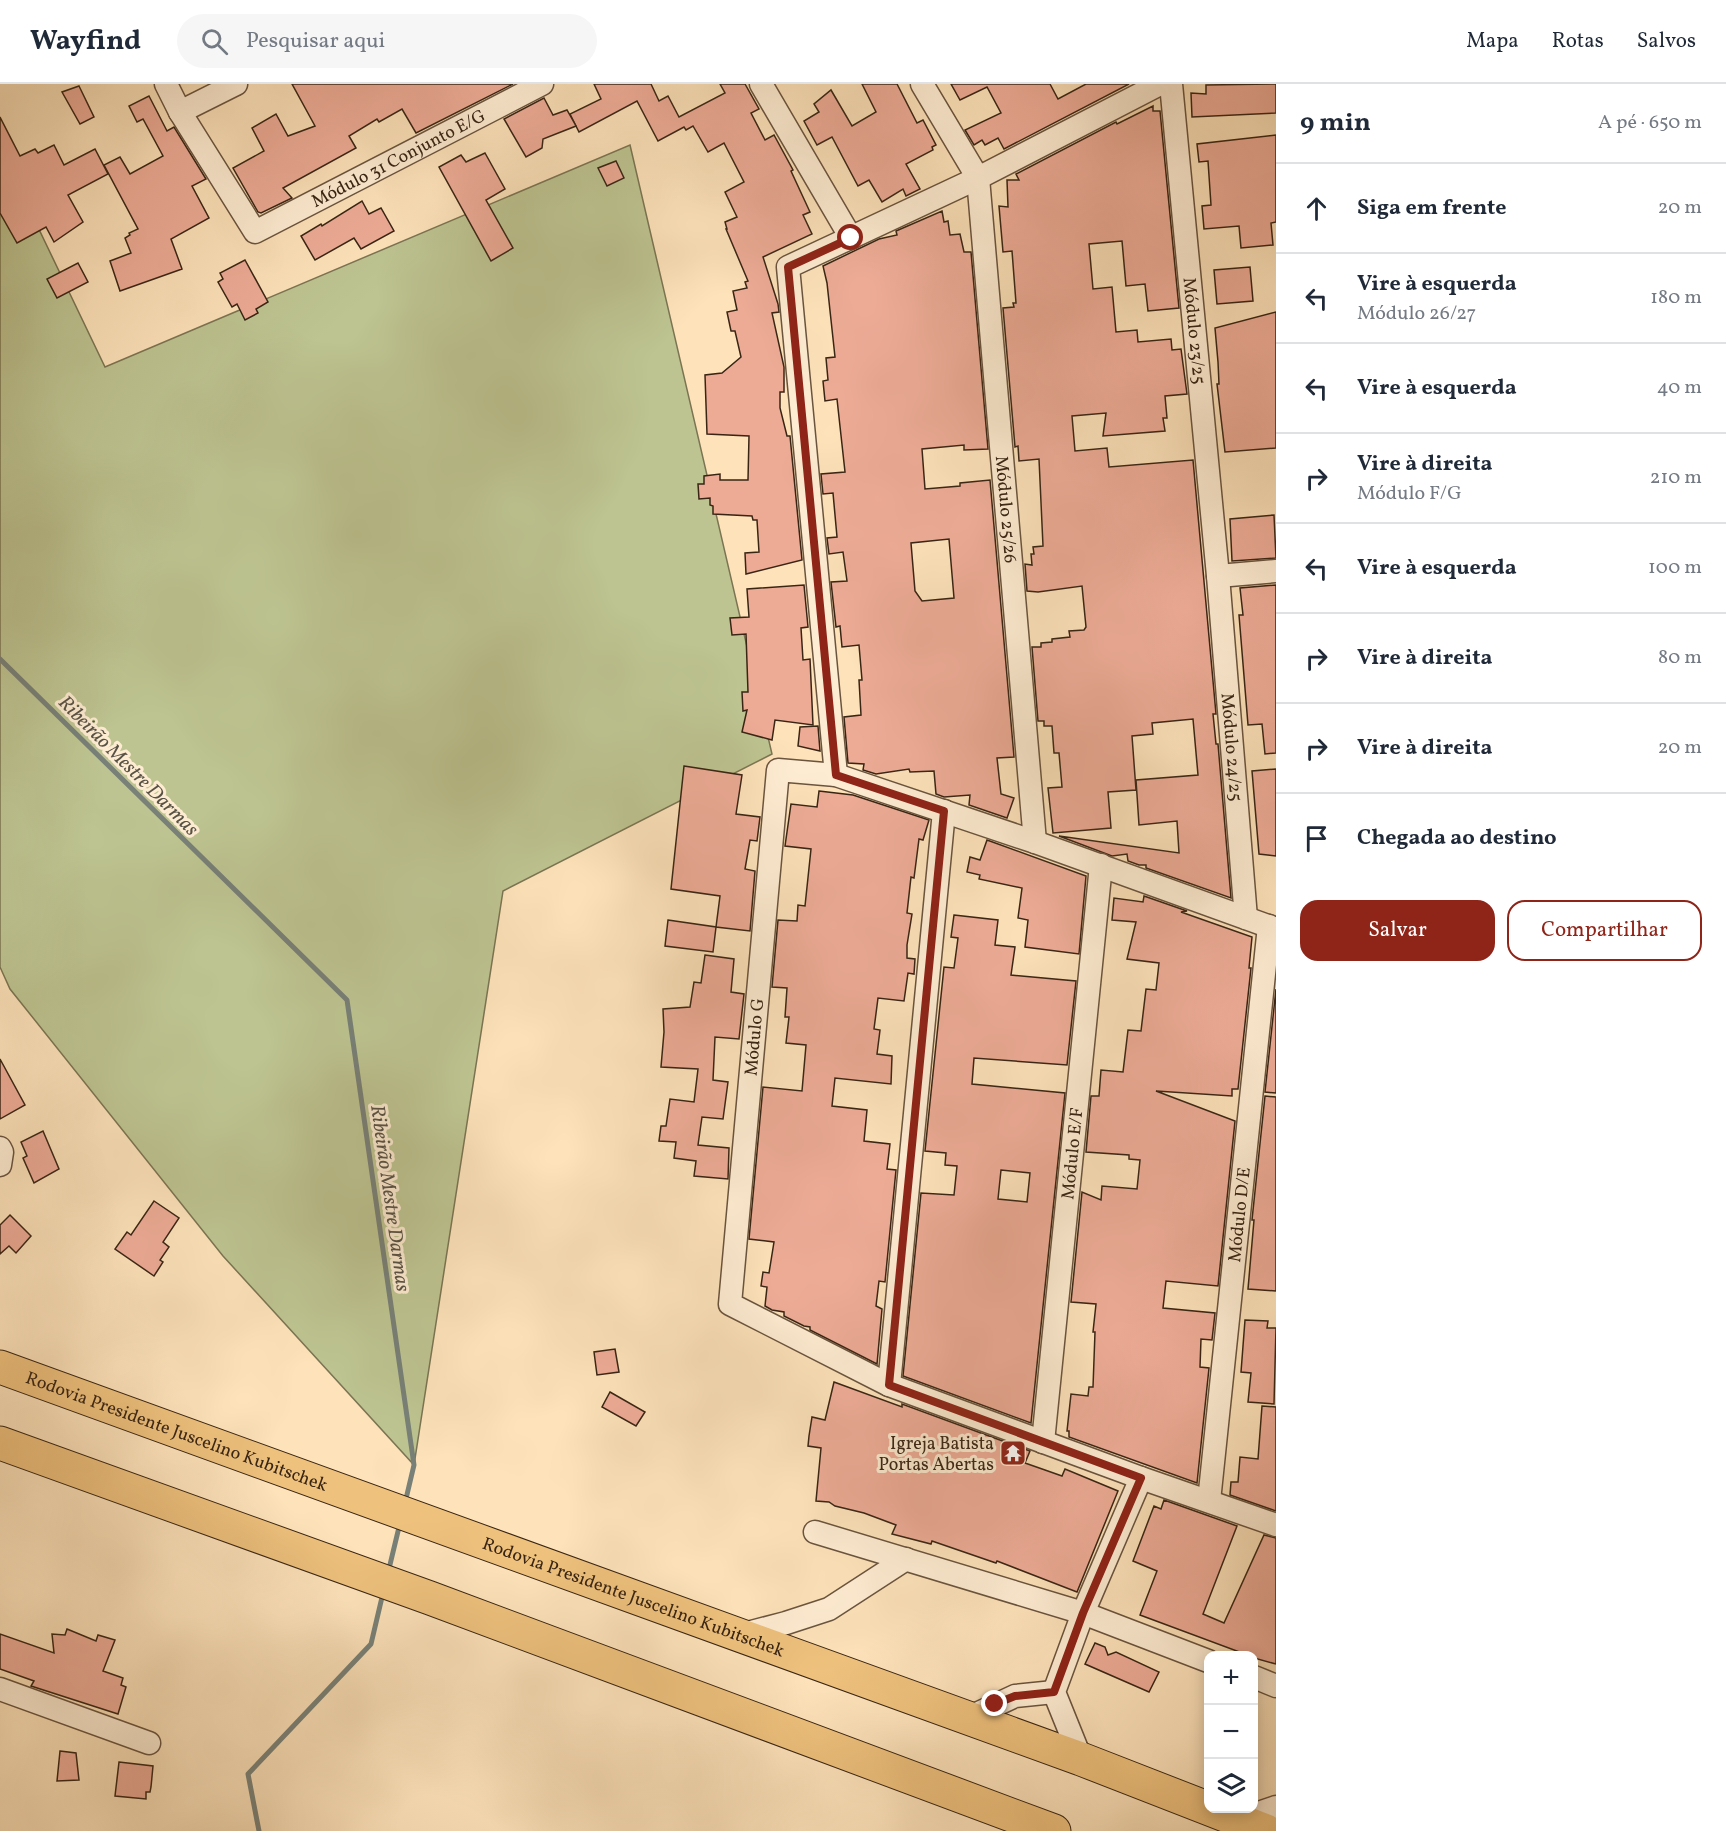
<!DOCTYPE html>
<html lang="pt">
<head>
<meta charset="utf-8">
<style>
	body { margin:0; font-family:Vollkorn,serif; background:#f6f6f7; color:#1f2937 }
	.controls { position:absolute; right:18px; bottom:18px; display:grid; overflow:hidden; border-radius:12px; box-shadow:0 3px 15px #0003 }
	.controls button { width:54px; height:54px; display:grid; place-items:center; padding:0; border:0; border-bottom:2px solid #e0e1e3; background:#fff; color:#1f2937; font:30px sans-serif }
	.stop { position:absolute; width:18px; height:18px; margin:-14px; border:4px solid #8f2418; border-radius:50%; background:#fff }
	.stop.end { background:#8f2418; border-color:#fff; box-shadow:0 2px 6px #0008 }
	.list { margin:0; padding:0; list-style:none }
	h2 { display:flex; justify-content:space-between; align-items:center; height:78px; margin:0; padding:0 24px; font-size:26px }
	h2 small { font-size:20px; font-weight:400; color:#747a83 }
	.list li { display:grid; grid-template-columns:39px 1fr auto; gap:18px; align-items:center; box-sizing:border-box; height:90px; padding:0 24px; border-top:2px solid #e0e1e3 }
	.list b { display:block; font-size:22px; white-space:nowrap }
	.list p { margin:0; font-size:20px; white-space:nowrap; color:#747a83 }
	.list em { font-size:20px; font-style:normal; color:#747a83 }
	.actions { display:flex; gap:12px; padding:18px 24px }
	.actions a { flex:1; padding:14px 0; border:2px solid #8f2418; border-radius:18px; text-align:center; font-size:21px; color:#8f2418 }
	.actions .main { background:#8f2418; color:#fff }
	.icon { flex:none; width:33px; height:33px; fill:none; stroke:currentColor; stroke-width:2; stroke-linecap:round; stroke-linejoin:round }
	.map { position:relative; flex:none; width:1276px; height:1747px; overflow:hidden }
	header { display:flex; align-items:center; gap:36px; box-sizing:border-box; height:84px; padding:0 30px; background:#fff; border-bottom:2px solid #e0e1e3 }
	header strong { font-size:28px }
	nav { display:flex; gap:33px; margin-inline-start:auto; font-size:21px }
	.search { width:420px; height:54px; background:#f6f6f7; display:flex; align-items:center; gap:15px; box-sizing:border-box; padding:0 21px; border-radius:33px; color:#747a83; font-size:22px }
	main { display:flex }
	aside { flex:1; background:#fff }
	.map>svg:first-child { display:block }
	.green { fill:#bdc491; stroke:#7b7452; stroke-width:1.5 }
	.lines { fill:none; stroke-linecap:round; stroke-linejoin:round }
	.stream { stroke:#788077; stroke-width:5 }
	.building { fill:#edab96; stroke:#392514; stroke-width:1.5; fill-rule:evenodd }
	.minor-casing { stroke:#6a543e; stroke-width:25 }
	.highway-casing { stroke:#392514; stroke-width:35 }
	.minor { stroke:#feecd2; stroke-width:22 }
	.highway { stroke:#eec17d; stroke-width:33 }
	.route { stroke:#8f2418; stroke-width:8 }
	.labels { text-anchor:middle; stroke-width:6; stroke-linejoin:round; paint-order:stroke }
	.street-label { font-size:18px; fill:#392514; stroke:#feecd2 }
	.poi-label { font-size:18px; fill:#392514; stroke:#feecd2; text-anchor:end }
	.water-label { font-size:20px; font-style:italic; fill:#585246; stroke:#feecd2 }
</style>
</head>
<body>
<header>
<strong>Wayfind</strong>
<div class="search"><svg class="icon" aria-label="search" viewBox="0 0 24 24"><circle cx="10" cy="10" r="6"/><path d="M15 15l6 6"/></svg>Pesquisar aqui</div>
<nav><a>Mapa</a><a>Rotas</a><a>Salvos</a></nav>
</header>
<main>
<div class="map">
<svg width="1276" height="1747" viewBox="0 0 1276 1747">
	<rect width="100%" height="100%" fill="#fde2ba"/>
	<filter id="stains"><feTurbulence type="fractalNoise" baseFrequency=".00333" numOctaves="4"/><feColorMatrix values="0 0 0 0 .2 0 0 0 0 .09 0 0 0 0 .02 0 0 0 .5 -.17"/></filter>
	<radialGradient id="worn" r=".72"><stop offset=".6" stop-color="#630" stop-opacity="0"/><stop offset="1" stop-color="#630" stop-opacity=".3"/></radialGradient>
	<path class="green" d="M 630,61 L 772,670 L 503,807 L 414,1381 L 223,1172 L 10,905 L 0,883 L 0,64 L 105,283 Z"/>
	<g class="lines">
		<g class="stream">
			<path d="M 0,575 L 347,916 L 414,1381 L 405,1419"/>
			<path d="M 388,1489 L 400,1439"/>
			<path d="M 259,1747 L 248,1690 L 371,1560 L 383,1509"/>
		</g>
	</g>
	<g class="building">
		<path d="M 292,0 L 513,0 L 416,49 L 402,25 L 379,38 L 377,35 L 349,52 L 356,64 L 283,104 L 292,114 L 261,129 L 258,128 L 233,84 L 264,67 L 252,44 L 276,30 L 288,52 L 315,42 Z"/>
		<path d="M 594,0 L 651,0 L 659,17 L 668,12 L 679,33 L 725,9 L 720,0 L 745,0 L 759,25 L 751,29 L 765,56 L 774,51 L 793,86 L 791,87 L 810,128 L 803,131 L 812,150 L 763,173 L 778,220 L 779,228 L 772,229 L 784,283 L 784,308 L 780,308 L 780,324 L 787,352 L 790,352 L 802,476 L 746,490 L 745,469 L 759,468 L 757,436 L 753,436 L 752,432 L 713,430 L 713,422 L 710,421 L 710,414 L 699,415 L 698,400 L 704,400 L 704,392 L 720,390 L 720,396 L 748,396 L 749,352 L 707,350 L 705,291 L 722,289 L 741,273 L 735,247 L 731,247 L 727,228 L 737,226 L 733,207 L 747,204 L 745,198 L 748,197 L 726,145 L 727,145 L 725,138 L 737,133 L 725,108 L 744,98 L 724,59 L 708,68 L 693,42 L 686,46 L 684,43 L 658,57 L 637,17 L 579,48 L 570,30 L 601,15 Z"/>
		<path d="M 862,0 L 897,0 L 917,39 L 923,36 L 936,61 L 932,63 L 933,66 L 906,80 L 920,105 L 906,112 L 903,105 L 882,118 L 869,96 L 858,102 L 832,53 L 817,61 L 804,37 L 819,28 L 814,20 L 831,6 L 852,42 L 876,28 Z"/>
		<path d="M 951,0 L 1050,0 L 1058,15 L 1086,0 L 1129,0 L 1004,65 L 998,54 L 985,61 L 982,56 L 974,61 L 965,46 L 1001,29 L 987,3 L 960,16 Z"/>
		<path d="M 1276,0 L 1276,29 L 1192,33 L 1191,9 L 1206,10 L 1206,1 Z"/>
		<path d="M 79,2 L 94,33 L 80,40 L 62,8 Z"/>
		<path d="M 149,12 L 167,47 L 174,43 L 206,95 L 192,102 L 209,134 L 171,155 L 182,185 L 120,207 L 110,177 L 131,169 L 125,154 L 130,151 L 129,149 L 138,145 L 104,81 L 120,73 L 130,90 L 163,72 L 143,35 L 137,38 L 129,22 Z"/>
		<path d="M 544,14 L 553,31 L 567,26 L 576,42 L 543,55 L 542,64 L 526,73 L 504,35 Z"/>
		<path d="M 1153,22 L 1153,27 L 1160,27 L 1179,224 L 1148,227 L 1145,200 L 1126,202 L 1122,157 L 1089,160 L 1093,205 L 1112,203 L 1116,248 L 1137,246 L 1138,258 L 1171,255 L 1172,266 L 1181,265 L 1187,310 L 1165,312 L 1167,334 L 1163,334 L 1165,347 L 1103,352 L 1106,329 L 1072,332 L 1075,367 L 1107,364 L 1109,383 L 1193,376 L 1216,630 L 1213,630 L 1216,660 L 1218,660 L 1231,814 L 1146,784 L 1146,781 L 1139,781 L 1128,777 L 1127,770 L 1112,772 L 1059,752 L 1179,769 L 1177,737 L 1139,741 L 1136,696 L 1198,691 L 1193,635 L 1152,639 L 1153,650 L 1132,652 L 1136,706 L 1108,708 L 1111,744 L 1053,749 L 1048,704 L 1062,703 L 1059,669 L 1054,669 L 1052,642 L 1044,642 L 1044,637 L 1038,637 L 1032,563 L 1041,563 L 1041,559 L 1052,558 L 1052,555 L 1070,553 L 1069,547 L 1084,546 L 1086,543 L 1082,502 L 1038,508 L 1027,507 L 1025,480 L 1032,481 L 1031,470 L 1034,470 L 1033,463 L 1043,462 L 1039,375 L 1019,377 L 1018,362 L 1015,363 L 1003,224 L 1014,223 L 1013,219 L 1016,219 L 1012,167 L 1003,168 L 999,122 L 1008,123 L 1007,96 L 1019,96 L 1016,90 L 1116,38 L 1117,40 Z"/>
		<path d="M 0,33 L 20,72 L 35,65 L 38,69 L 54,61 L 64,81 L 95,65 L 108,90 L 68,111 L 83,138 L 54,158 L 46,143 L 17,159 L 0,129 Z"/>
		<path d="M 1276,51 L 1276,138 L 1271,139 L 1273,161 L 1241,164 L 1239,142 L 1204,145 L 1202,122 L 1211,121 L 1208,77 L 1199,78 L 1197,60 Z"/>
		<path d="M 485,69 L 505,105 L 486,116 L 513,164 L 491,177 L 439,83 L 461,71 L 466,78 Z"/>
		<path d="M 616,77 L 624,94 L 607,102 L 598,84 Z"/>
		<path d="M 362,117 L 369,130 L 381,124 L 394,147 L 361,165 L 354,154 L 315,176 L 301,152 L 321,140 L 322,142 Z"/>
		<path d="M 942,127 L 944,138 L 948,137 L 950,151 L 960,150 L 964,168 L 971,168 L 988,365 L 964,366 L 964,361 L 922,365 L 925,405 L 960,402 L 960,399 L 990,396 L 1014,673 L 997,674 L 1001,710 L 1014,714 L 1007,734 L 969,721 L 970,711 L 944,713 L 936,710 L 934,687 L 910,688 L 909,685 L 876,690 L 863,686 L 864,680 L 848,679 L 844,633 L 861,631 L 859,596 L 862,596 L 859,561 L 842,563 L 840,542 L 836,543 L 831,498 L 847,497 L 843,468 L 829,470 L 827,454 L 837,453 L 833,409 L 823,410 L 821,390 L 845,388 L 837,315 L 825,317 L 823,297 L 828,296 L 826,274 L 835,273 L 827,199 L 823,182 L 879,155 L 897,151 L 896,147 ZM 949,455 L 954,514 L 922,517 L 915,507 L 911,459 Z"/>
		<path d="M 245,176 L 268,218 L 256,225 L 258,229 L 245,236 L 237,220 L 232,223 L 218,198 L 223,195 L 220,189 Z"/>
		<path d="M 78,179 L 88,198 L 57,214 L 47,195 Z"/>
		<path d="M 1250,183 L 1253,217 L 1217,220 L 1214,186 Z"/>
		<path d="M 1276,228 L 1276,364 L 1225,368 L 1217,300 L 1219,300 L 1218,278 L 1215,244 Z"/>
		<path d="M 1274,431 L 1276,474 L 1232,477 L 1230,435 Z"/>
		<path d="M 804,501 L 808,543 L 801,544 L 803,576 L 810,575 L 813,641 L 775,636 L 772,656 L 742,648 L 747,626 L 743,627 L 742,608 L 748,608 L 746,550 L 732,551 L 730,534 L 749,533 L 747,505 Z"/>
		<path d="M 1276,501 L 1276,669 L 1265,670 L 1262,640 L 1248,641 L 1239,531 L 1243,531 L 1240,504 Z"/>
		<path d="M 818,642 L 820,667 L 798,662 L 800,643 Z"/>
		<path d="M 684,682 L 742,691 L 736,730 L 760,733 L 757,757 L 750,756 L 745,785 L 755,787 L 750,847 L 716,843 L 720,812 L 671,805 Z"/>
		<path d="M 1276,685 L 1276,772 L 1259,770 L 1252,687 Z"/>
		<path d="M 819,707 L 853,711 L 929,736 L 923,756 L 919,755 L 914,794 L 911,793 L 907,829 L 912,830 L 907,861 L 907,874 L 915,875 L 914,890 L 908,889 L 904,917 L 878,914 L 874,945 L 880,946 L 877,970 L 892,972 L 891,1000 L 835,994 L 832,1022 L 867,1026 L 864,1057 L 890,1060 L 887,1085 L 896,1086 L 885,1198 L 879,1197 L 876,1222 L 882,1225 L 877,1280 L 810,1246 L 810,1243 L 804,1242 L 784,1232 L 784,1228 L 772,1226 L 765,1222 L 767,1203 L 761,1202 L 763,1188 L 769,1189 L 774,1158 L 749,1155 L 763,1003 L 802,1007 L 806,961 L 786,959 L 789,933 L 785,933 L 787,904 L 772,903 L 778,836 L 797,837 L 798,821 L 805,822 L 811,765 L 785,762 L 791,720 L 817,723 Z"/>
		<path d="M 987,756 L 1086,792 L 1079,870 L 1025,863 L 1028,836 L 1018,834 L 1022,804 L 979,795 L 980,791 L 967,788 L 970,773 L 980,776 Z"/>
		<path d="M 1144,812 L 1187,827 L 1181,828 L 1252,853 L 1249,884 L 1251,884 L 1238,1005 L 1232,1005 L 1232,1012 L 1156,1007 L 1235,1037 L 1218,1202 L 1166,1197 L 1163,1224 L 1215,1229 L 1212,1256 L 1201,1255 L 1200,1283 L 1209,1284 L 1197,1399 L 1069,1353 L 1069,1347 L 1067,1347 L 1071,1310 L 1088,1312 L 1089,1303 L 1093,1303 L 1095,1248 L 1093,1248 L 1096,1220 L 1071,1218 L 1082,1108 L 1101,1116 L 1102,1102 L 1137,1105 L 1140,1076 L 1129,1075 L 1129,1071 L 1086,1068 L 1091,1012 L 1099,1012 L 1101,986 L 1123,988 L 1128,946 L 1141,947 L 1146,905 L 1156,906 L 1159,879 L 1127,875 L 1136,838 L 1112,836 L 1114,814 L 1143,818 Z"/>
		<path d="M 954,831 L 998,836 L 995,861 L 1015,863 L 1011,891 L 1076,897 L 1067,981 L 974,974 L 972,1000 L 1065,1009 L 1031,1339 L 903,1292 L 921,1109 L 954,1111 L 957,1082 L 945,1081 L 946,1069 L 925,1067 L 944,883 L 954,884 L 958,854 L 951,853 ZM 1001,1086 L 1030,1089 L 1027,1118 L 998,1115 Z"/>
		<path d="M 668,836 L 716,843 L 713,868 L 665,862 Z"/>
		<path d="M 705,871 L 734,875 L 731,908 L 744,910 L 739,955 L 715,953 L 713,996 L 728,998 L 723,1035 L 702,1033 L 698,1061 L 729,1064 L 728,1095 L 694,1092 L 696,1077 L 674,1074 L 676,1058 L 659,1057 L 661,1042 L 666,1042 L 670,1015 L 694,1018 L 698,985 L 661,983 L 664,948 L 663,925 L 690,923 L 694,898 L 701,899 Z"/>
		<path d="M 1276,905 L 1276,1009 L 1265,1008 Z"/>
		<path d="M 0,975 L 25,1021 L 0,1035 Z"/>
		<path d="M 1265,1012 L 1276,1013 L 1276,1207 L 1248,1205 L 1254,1136 L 1252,1136 Z"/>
		<path d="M 43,1047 L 59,1085 L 34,1099 L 23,1074 L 27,1072 L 21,1058 Z"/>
		<path d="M 154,1117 L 179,1134 L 163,1158 L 169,1163 L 160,1176 L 163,1178 L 154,1192 L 115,1165 L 127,1148 L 131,1151 Z"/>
		<path d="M 10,1131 L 31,1152 L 16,1169 L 9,1162 L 0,1170 L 0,1141 Z"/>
		<path d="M 1245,1236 L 1268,1237 L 1267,1244 L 1276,1244 L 1274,1320 L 1248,1318 L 1251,1289 L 1241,1288 Z"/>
		<path d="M 615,1265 L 619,1288 L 597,1291 L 594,1268 Z"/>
		<path d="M 834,1298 L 902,1323 L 902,1320 L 1030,1367 L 1025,1379 L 1045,1386 L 1062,1392 L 1065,1385 L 1118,1407 L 1077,1508 L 997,1477 L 996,1479 L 932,1457 L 931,1460 L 892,1450 L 896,1441 L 864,1429 L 835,1422 L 829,1418 L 816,1417 L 821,1364 L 808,1362 L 809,1352 L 812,1333 L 825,1336 Z"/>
		<path d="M 610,1308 L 645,1328 L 636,1342 L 602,1323 Z"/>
		<path d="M 1262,1322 L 1276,1323 L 1276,1427 L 1230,1411 L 1231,1398 L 1238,1398 L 1240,1373 L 1258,1375 Z"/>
		<path d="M 1164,1416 L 1237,1442 L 1203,1530 L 1224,1539 L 1264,1451 L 1276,1454 L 1276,1580 L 1254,1574 L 1254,1572 L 1245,1572 L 1245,1570 L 1140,1531 L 1157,1487 L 1133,1477 L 1154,1422 L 1161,1425 Z"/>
		<path d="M 67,1545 L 96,1557 L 98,1551 L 115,1556 L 103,1587 L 123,1594 L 121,1601 L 126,1603 L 118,1630 L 31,1602 L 34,1597 L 0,1585 L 0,1550 L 54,1569 L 52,1550 L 65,1551 Z"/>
		<path d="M 1095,1559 L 1105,1563 L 1108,1571 L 1116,1568 L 1159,1588 L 1149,1608 L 1085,1580 Z"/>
		<path d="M 60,1667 L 76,1669 L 79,1696 L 57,1697 Z"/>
		<path d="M 119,1678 L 153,1682 L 151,1703 L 150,1708 L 146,1708 L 146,1715 L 115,1712 Z"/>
	</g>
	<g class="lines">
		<defs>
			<g id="minor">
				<path id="s1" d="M 166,0 L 180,28 L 255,148 L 542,0"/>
				<path d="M 761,0 L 851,154"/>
				<path id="s2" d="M 922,0 L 978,94 L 1035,758"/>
				<path id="s3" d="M 1171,0 L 1218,492 L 1246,834"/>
				<path d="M 180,28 L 236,0"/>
				<path d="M 1218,492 L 1276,487"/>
				<path d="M 836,691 L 788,183 L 978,94 L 1160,0"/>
				<path d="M 1276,845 L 1035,758 L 836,691 L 778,686 L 730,1220 L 889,1301 L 1141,1394 L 1276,1441"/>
				<path d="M 0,1064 L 2,1068 L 0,1081"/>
				<path d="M 889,1301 L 944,727"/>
				<path id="s4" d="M 1043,1358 L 1101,781"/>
				<path id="s5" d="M 1209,1417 L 1269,842"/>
				<path d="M 815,1448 L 1083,1529 L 1208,1577"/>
				<path d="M 740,1551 L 786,1539 L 829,1525 L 906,1475"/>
				<path d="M 1254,1593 L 1276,1602"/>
				<path d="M 0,1605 L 149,1659"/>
				<path d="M 968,1634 L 1015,1612 L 1054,1608"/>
				<path d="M 1081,1675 L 1054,1608 L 1083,1529 L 1141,1394"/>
				<path d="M 1235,1737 L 1276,1723"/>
			</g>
			<g id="highway">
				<path id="s6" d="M 0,1283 L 1081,1675 L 1266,1747"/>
				<path d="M 0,1359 L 430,1514 L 1054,1747"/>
			</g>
		</defs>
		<use href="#minor" class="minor-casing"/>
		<use href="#highway" class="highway-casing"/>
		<use href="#minor" class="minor"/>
		<use href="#highway" class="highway"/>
	</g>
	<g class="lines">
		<path class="route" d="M 851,154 L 788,183 L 836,691 L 944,727 L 889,1301 L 1141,1394 L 1083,1529 L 1054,1608 L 1015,1612 L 995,1620"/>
	</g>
	<defs>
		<symbol id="temple-square" viewBox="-11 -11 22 22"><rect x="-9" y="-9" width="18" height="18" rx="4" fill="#8f2418" stroke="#feecd2"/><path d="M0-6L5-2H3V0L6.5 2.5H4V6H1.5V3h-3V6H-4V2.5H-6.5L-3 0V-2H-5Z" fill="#fff"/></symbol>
	</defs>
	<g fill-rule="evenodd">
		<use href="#temple-square" x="998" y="1354" width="30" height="30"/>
	</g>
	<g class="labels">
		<g class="street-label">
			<text dy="6" stroke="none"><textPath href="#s1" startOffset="334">Módulo 31 Conjunto E/G</textPath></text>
			<text dy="6" stroke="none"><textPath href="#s3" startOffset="248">Módulo 23/25</textPath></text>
			<text dy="6" stroke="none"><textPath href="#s2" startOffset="442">Módulo 25/26</textPath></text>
			<text dy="6" stroke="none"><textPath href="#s3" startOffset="666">Módulo 24/25</textPath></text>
			<text transform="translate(754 953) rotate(-85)" y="6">Módulo G</text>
			<text dy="6" stroke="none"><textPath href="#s4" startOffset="290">Módulo E/F</textPath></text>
			<text dy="6" stroke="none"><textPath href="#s5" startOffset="288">Módulo D/E</textPath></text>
			<text dy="6" stroke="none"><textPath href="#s6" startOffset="188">Rodovia Presidente Juscelino Kubitschek</textPath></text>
			<text dy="6" stroke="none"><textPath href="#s6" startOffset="674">Rodovia Presidente Juscelino Kubitschek</textPath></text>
		</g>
		<g class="poi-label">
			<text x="994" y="1365">Igreja Batista<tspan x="994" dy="21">Portas Abertas</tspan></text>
		</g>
		<g class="water-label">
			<text transform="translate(129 681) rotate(45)" y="7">Ribeirão Mestre Darmas</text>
			<text transform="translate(391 1114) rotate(82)" y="7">Ribeirão Mestre Darmas</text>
		</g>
	</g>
	<rect width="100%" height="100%" filter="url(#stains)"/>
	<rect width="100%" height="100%" fill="url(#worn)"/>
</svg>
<div class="controls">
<button>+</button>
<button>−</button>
<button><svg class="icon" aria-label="layers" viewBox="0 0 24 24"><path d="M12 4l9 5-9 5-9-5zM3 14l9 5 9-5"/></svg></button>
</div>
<div class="stop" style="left:851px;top:154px"></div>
<div class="stop end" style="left:995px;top:1620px"></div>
</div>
<aside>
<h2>9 min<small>A pé · 650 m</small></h2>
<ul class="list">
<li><svg class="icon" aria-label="ahead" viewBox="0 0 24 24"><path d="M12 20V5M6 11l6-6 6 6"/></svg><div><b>Siga em frente</b></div><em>20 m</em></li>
<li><svg class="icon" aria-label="left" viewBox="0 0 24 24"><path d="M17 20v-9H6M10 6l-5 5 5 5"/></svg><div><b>Vire à esquerda</b><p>Módulo 26/27</p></div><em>180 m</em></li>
<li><svg class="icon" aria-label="left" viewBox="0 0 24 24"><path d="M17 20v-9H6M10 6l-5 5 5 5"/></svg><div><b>Vire à esquerda</b></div><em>40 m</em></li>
<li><svg class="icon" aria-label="right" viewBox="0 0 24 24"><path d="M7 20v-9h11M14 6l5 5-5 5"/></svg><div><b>Vire à direita</b><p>Módulo F/G</p></div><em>210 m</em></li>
<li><svg class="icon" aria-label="left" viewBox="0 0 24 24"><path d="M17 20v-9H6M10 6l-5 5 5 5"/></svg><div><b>Vire à esquerda</b></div><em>100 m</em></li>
<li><svg class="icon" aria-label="right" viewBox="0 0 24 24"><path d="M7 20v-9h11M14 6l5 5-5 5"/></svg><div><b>Vire à direita</b></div><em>80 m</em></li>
<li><svg class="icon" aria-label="right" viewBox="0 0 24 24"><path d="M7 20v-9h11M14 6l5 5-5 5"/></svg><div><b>Vire à direita</b></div><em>20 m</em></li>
<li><svg class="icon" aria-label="arrive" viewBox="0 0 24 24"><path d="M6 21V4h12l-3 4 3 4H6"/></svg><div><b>Chegada ao destino</b></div></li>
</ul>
<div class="actions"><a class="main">Salvar</a><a>Compartilhar</a></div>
</aside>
</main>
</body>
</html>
